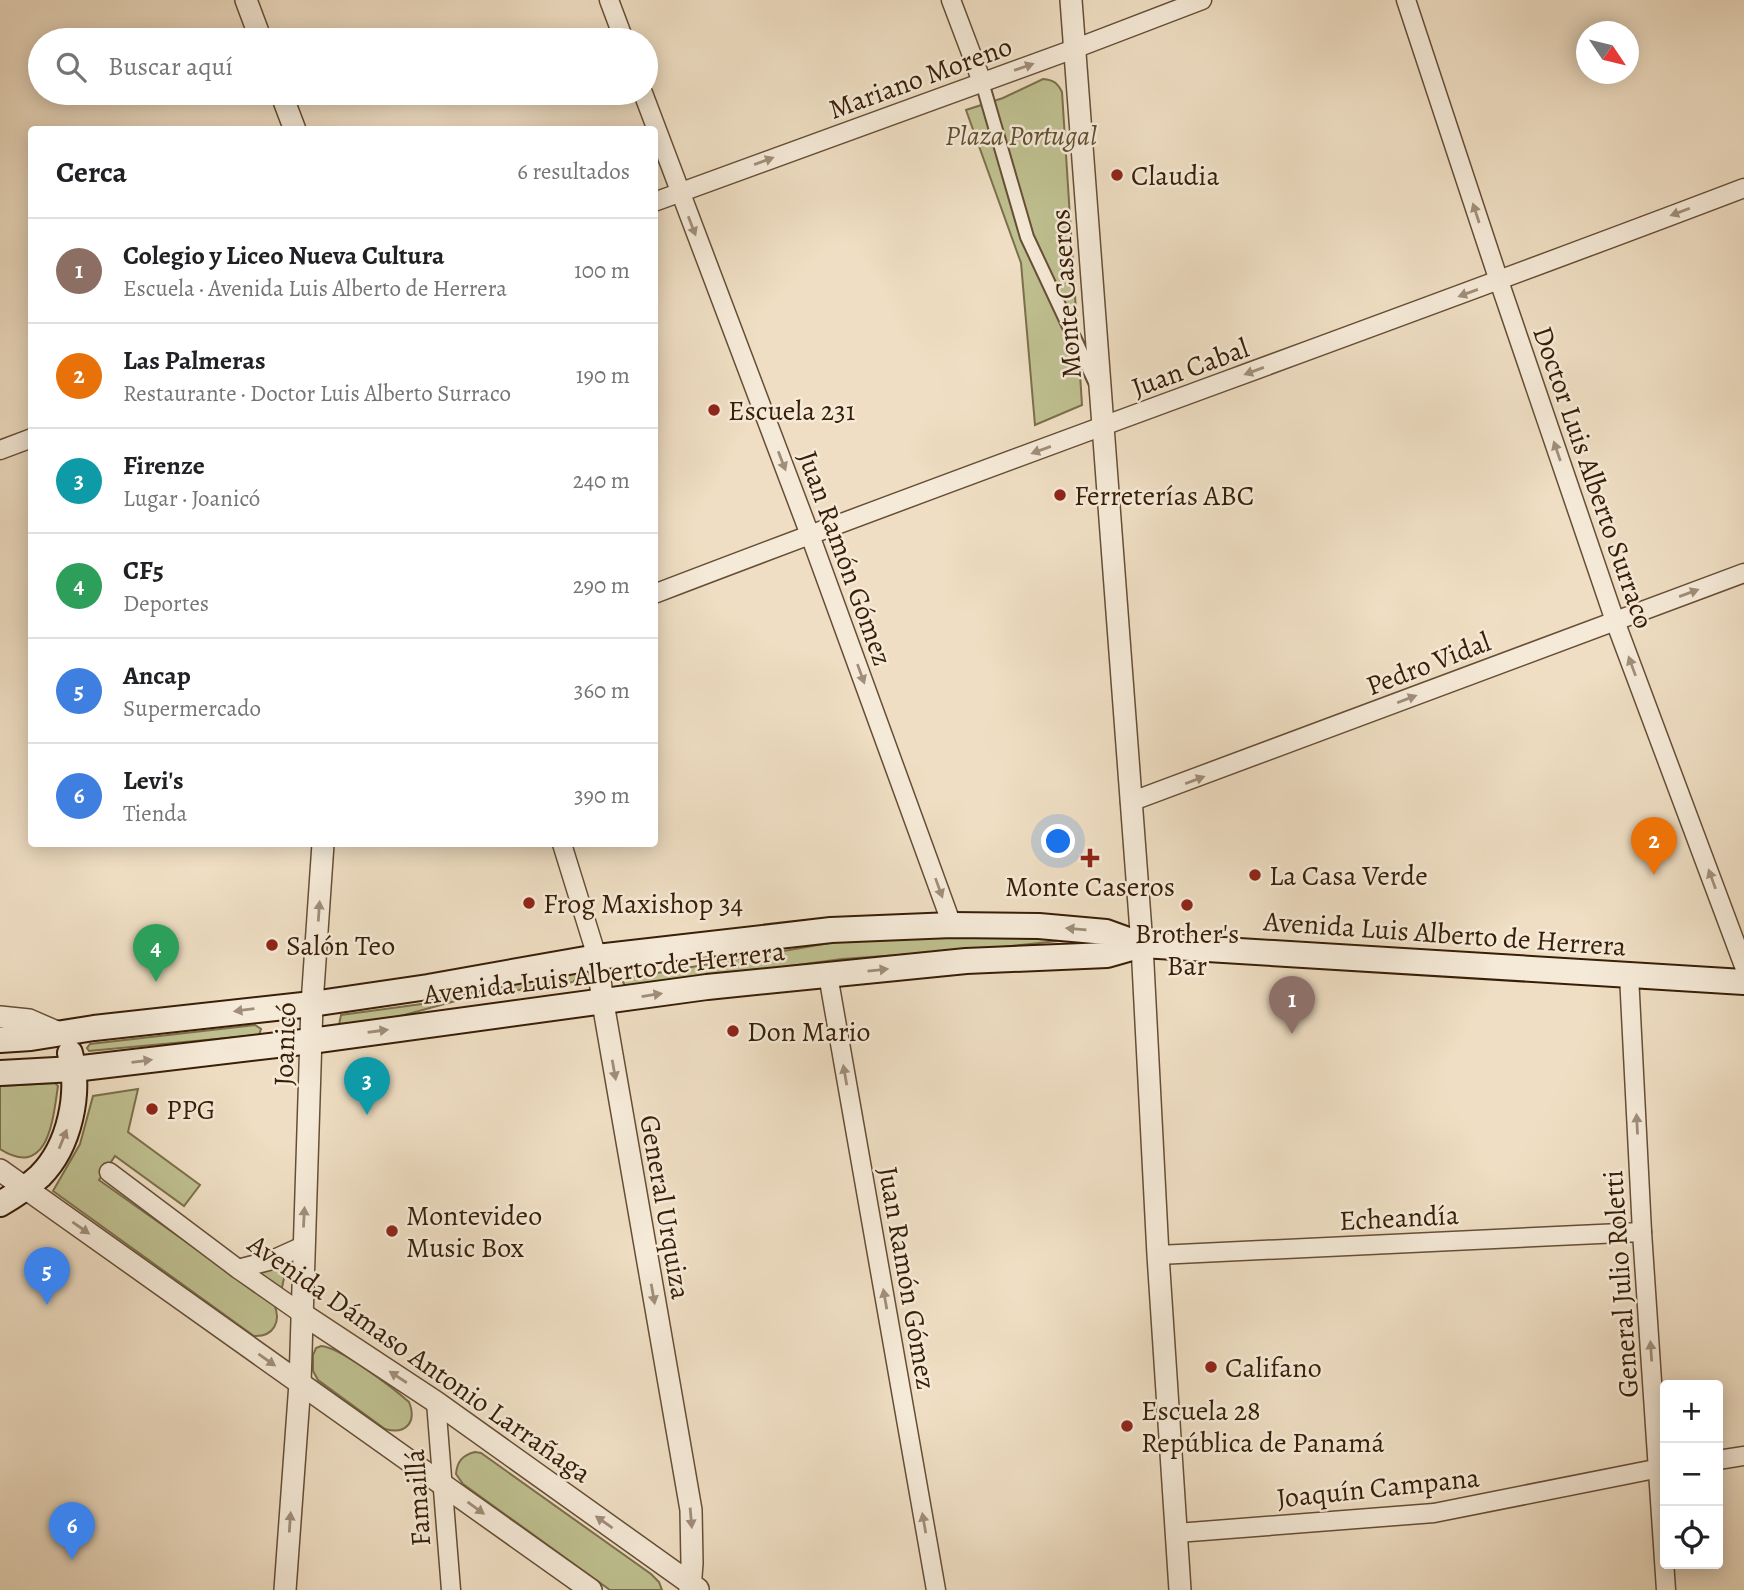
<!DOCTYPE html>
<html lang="es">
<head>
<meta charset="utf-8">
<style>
	body { margin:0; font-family:Alegreya,serif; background:#f2f2f2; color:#202124 }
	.controls { position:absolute; right:21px; bottom:21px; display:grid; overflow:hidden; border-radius:7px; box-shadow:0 4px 18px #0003 }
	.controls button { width:63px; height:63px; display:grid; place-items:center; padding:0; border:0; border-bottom:2px solid #e0e0e0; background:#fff; color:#202124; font:35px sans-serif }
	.compass { position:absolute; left:1576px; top:21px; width:63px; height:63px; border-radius:50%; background:#fff; box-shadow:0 4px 18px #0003; rotate:125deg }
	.you { position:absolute; left:1059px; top:842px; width:24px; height:24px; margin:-18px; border:5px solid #fff; border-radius:50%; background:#1a73e8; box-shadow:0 0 0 10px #1a73e833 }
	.badge { display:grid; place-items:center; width:46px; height:46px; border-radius:50%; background:#0f766e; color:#fff; font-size:23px; font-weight:700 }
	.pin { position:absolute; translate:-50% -58px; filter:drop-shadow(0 2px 4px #0008) }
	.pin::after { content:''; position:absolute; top:37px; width:24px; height:21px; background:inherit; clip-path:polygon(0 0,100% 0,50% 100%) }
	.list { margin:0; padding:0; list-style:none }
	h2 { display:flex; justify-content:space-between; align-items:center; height:91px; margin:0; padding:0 28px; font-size:30px }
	h2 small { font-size:23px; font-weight:400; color:#757577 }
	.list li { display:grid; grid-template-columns:46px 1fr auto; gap:21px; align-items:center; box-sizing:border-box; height:105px; padding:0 28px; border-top:2px solid #e0e0e0 }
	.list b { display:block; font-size:26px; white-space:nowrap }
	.list p { margin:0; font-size:23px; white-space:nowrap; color:#757577 }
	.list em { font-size:23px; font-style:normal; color:#757577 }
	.icon { flex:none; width:38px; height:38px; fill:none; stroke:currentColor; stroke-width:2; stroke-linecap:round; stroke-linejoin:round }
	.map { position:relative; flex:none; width:1744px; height:1590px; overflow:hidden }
	.search { position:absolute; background:#fff; box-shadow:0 4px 18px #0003; left:28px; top:28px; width:630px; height:77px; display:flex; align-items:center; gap:18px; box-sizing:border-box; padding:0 24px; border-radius:38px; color:#757577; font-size:26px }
	.panel { position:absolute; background:#fff; box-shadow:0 4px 18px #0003; left:28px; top:126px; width:630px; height:721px; border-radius:7px }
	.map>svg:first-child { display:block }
	.green { fill:#bfc090; stroke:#7c6f4c; stroke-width:2 }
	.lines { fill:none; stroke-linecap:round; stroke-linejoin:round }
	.pedestrian-casing { stroke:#664e36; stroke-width:16 }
	.minor-casing { stroke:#664e36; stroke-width:21 }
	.tertiary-casing { stroke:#664e36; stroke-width:24 }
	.secondary-casing { stroke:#381e07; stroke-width:28 }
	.pedestrian { stroke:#f5ead8; stroke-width:12 }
	.minor { stroke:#f5ead8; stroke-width:18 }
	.tertiary { stroke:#f5ead8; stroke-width:21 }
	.secondary { stroke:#f5ead8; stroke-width:24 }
	.oneway { fill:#a08e7a }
	.poi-dot { fill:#8f2418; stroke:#f5ead8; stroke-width:2.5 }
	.labels { text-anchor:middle; stroke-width:5; stroke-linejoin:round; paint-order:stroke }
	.street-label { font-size:28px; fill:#381e07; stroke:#f5ead8 }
	.park-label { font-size:28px; font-style:italic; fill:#604f30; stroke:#f5ead8 }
	.poi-label { font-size:28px; fill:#381e07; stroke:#f5ead8; text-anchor:start }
</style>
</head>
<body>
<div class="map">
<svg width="1744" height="1590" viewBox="0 0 1744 1590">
	<rect width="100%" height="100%" fill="#efdec3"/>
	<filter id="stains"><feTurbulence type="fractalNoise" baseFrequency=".00286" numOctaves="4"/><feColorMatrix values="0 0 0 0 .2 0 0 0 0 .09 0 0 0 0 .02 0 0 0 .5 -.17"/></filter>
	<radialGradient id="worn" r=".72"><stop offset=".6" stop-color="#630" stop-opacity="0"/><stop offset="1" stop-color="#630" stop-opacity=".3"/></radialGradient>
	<g class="green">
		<path d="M 1043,79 C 1053,80 1057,82 1062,92 L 1082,405 L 1035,425 L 1021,263 L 966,110 L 1003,98 Z"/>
		<path d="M 976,936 L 1067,940 L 984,949 L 842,959 L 626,988 L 623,982 L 628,978 L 847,940 Z"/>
		<path d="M 581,972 L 573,982 L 470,997 L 397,1017 L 339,1025 L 341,1015 L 429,1003 L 514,982 Z"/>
		<path d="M 255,1025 L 261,1029 L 259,1035 L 89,1051 L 87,1048 L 90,1044 Z"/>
		<path d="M 55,1083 L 58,1086 C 53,1118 49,1180 0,1149 L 0,1086 Z"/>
		<path d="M 138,1089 L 128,1132 L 200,1185 L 184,1206 L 115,1156 L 99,1180 L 274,1304 C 282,1322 273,1337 254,1336 L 53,1191 L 80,1144 L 93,1096 Z"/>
		<path d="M 288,1260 L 281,1292 L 258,1273 Z"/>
		<path d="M 321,1346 C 340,1347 393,1388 409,1402 C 417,1422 406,1435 385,1429 L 318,1380 L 313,1371 L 313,1355 L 316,1348 Z"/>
		<path d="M 475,1452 L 481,1453 L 651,1574 L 659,1582 L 662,1590 L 610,1590 L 463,1484 L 456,1474 C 457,1462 462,1455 475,1452 Z"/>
	</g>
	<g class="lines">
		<defs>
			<path id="pedestrian" d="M 982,82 L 1027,237 L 1095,382"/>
			<g id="minor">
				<path d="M 609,0 L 624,40"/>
				<path d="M 951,0 L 982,82"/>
				<path d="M 1406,0 L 1499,281 L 1615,621 L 1744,966"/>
				<path d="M 643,93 L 810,535 L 952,925"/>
				<path d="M 654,202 L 1074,49 L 1202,0"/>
				<path d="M 0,450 L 32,438"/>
				<path d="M 654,594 C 1016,455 1382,326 1744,188"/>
				<path d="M 1130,802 L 1744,573"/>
				<path d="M 562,844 L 597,957"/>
				<path d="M 828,975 L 936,1590"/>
				<path d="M 1629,975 L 1642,1232 L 1666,1590"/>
				<path d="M 109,1172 L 238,1269 L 301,1313"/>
				<path d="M 1158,1255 L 1642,1232"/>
				<path d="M 238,1269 L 272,1260 L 303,1246"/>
				<path d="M 436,1402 L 451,1590"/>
				<path d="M 1718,1460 L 1744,1456"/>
				<path d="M 1177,1533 L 1434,1513 L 1665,1467"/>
			</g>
			<g id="tertiary">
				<path d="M 246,0 L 261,40"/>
				<path d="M 1071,0 L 1142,945 L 1158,1255 L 1180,1590"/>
				<path d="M 281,93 L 295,130"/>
				<path d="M 597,957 L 603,1003 L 691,1510 L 692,1563 L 690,1590"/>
				<path d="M 0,1017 L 29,1020 L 59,1033"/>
				<path d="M 0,1170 L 591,1590"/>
				<path d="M 301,1313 L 436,1402 L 698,1589"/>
				<path d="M 285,1590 L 300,1383 L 312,1004 L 323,844"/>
			</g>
			<g id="secondary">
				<path d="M 0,1040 L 31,1038 L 94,1028 L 312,1004 L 428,987 L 597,957 L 831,930 L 952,925 L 1039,926 L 1106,932 L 1142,945 L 1744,982"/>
				<path d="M 0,1073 L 74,1069 L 311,1041 L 707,987 L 966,961 L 1107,955 L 1142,945"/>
				<path d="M 0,1204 C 14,1196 28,1187 40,1176 C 70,1146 81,1092 70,1053"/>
			</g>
		</defs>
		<use href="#pedestrian" class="pedestrian-casing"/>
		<use href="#minor" class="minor-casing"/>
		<use href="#tertiary" class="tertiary-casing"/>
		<use href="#secondary" class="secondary-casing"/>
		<use href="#pedestrian" class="pedestrian"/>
		<use href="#minor" class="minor"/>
		<use href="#tertiary" class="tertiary"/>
		<use href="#secondary" class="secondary"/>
	</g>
	<defs><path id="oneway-solid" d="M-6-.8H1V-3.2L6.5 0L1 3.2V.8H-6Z" transform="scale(1.75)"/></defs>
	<g class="oneway">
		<use href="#oneway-solid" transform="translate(1024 67) rotate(-19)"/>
		<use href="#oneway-solid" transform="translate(764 161) rotate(-20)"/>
		<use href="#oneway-solid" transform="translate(1680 212) rotate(159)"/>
		<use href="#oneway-solid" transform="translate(1476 213) rotate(-108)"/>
		<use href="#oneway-solid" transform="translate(692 226) rotate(69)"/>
		<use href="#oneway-solid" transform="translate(1468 293) rotate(160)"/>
		<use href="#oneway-solid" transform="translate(1254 371) rotate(160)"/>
		<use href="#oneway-solid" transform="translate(1041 450) rotate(160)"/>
		<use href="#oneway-solid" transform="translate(1557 451) rotate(-109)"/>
		<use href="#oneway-solid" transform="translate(782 461) rotate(69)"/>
		<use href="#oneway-solid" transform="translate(1689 593) rotate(-20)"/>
		<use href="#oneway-solid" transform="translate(1632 666) rotate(-110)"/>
		<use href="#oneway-solid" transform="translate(861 674) rotate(70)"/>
		<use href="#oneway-solid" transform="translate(1407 699) rotate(-21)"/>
		<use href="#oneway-solid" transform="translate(1195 780) rotate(-21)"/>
		<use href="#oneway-solid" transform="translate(1712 879) rotate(-110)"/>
		<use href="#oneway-solid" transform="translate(939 888) rotate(70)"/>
		<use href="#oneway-solid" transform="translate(319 911) rotate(-86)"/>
		<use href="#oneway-solid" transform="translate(1076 929) rotate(-175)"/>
		<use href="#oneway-solid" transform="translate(878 970) rotate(-6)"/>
		<use href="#oneway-solid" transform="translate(652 995) rotate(-9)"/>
		<use href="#oneway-solid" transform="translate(244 1010) rotate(173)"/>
		<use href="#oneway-solid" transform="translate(378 1031) rotate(-8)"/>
		<use href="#oneway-solid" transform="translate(142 1061) rotate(-7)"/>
		<use href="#oneway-solid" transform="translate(614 1070) rotate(80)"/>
		<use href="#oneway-solid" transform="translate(845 1075) rotate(-100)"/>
		<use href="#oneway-solid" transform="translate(1637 1124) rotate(-93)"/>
		<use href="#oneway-solid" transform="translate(63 1139) rotate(-68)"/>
		<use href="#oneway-solid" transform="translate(304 1217) rotate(-87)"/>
		<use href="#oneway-solid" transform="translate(81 1228) rotate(35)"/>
		<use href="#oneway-solid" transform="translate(653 1294) rotate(80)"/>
		<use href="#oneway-solid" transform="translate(885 1299) rotate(-100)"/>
		<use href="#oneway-solid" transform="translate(1651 1351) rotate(-94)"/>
		<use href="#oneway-solid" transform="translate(267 1360) rotate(35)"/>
		<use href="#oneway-solid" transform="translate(398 1377) rotate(-147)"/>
		<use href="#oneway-solid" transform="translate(476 1508) rotate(36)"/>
		<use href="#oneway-solid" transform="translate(691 1518) rotate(85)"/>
		<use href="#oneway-solid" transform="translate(290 1522) rotate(-86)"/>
		<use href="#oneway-solid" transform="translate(604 1522) rotate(-145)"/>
		<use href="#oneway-solid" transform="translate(924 1523) rotate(-100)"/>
	</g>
	<g class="poi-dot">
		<circle cx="1117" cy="175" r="7"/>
		<circle cx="714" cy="410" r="7"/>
		<circle cx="1060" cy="495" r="7"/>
		<path d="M1086.5 847.5h7v7h7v7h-7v7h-7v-7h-7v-7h7z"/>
		<circle cx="1255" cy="875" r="7"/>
		<circle cx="529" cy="903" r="7"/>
		<circle cx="1187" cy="905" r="7"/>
		<circle cx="272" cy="945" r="7"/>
		<circle cx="733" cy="1031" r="7"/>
		<circle cx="152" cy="1109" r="7"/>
		<circle cx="392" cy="1231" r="7"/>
		<circle cx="1211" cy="1367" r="7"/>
		<circle cx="1127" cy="1426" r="7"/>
	</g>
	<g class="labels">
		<g class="street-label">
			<text transform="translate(920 77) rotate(-20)" y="10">Mariano Moreno</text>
			<text transform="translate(1065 294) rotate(-94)" y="10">Monte Caseros</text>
			<text transform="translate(1190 367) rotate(-20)" y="10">Juan Cabal</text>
			<text transform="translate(1594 477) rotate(71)" y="10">Doctor Luis Alberto Surraco</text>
			<text transform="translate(846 558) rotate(70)" y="10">Juan Ramón Gómez</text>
			<text transform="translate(1428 663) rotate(-21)" y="10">Pedro Vidal</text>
			<text transform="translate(1445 933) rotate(4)" y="10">Avenida Luis Alberto de Herrera</text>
			<text transform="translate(604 972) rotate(-7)" y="10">Avenida Luis Alberto de Herrera</text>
			<text transform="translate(284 1044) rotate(-88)" y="10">Joanicó</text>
			<text transform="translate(666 1207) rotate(80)" y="10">General Urquiza</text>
			<text transform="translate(1399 1217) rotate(-3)" y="10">Echeandía</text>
			<text transform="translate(908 1278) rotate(80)" y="10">Juan Ramón Gómez</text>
			<text transform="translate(1620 1284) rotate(-94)" y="10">General Julio Roletti</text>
			<text transform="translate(420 1358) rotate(35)" y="10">Avenida Dámaso Antonio Larrañaga</text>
			<text transform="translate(1378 1487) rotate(-6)" y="10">Joaquín Campana</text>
			<text transform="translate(417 1498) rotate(-94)" y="10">Famaillá</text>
		</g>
		<g class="park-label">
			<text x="1021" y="145">Plaza Portugal</text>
		</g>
		<g class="poi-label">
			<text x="1131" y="185">Claudia</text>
			<text x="728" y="420">Escuela 231</text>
			<text x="1074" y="505">Ferreterías ABC</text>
			<text x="1269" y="885">La Casa Verde</text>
			<text x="1090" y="896" text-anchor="middle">Monte Caseros</text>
			<text x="543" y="913">Frog Maxishop 34</text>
			<text x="1187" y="943" text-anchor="middle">Brother's<tspan x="1187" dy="32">Bar</tspan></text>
			<text x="286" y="955">Salón Teo</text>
			<text x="747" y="1041">Don Mario</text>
			<text x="166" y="1119">PPG</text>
			<text x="406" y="1225">Montevideo<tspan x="406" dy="32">Music Box</tspan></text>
			<text x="1225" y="1377">Califano</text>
			<text x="1141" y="1420">Escuela 28<tspan x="1141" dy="32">República de Panamá</tspan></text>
		</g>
	</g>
	<rect width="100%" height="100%" filter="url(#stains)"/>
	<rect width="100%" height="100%" fill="url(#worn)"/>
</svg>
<div class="controls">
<button>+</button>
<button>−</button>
<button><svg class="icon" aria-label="locate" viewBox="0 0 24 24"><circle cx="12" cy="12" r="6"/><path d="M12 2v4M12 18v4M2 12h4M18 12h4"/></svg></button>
</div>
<svg class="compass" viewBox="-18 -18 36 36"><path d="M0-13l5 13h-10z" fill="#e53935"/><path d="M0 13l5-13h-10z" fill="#757577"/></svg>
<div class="you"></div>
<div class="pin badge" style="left:1292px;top:1034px;background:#8d6e63">1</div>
<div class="pin badge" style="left:1654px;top:875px;background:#e8710a">2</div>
<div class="pin badge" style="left:367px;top:1115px;background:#0f9aa8">3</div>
<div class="pin badge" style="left:156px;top:982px;background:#2e9e5b">4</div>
<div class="pin badge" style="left:47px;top:1305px;background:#3f7fe0">5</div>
<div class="pin badge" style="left:72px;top:1560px;background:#3f7fe0">6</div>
<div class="search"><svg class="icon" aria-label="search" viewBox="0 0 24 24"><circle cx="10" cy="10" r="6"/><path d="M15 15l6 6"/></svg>Buscar aquí</div>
<section class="panel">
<h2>Cerca<small>6 resultados</small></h2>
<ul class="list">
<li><span class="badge" style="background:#8d6e63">1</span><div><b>Colegio y Liceo Nueva Cultura</b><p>Escuela · Avenida Luis Alberto de Herrera</p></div><em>100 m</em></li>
<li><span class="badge" style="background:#e8710a">2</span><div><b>Las Palmeras</b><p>Restaurante · Doctor Luis Alberto Surraco</p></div><em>190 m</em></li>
<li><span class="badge" style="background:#0f9aa8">3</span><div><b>Firenze</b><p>Lugar · Joanicó</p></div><em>240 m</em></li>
<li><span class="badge" style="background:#2e9e5b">4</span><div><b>CF5</b><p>Deportes</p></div><em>290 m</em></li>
<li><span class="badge" style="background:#3f7fe0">5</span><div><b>Ancap</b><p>Supermercado</p></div><em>360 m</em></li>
<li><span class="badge" style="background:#3f7fe0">6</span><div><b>Levi's</b><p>Tienda</p></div><em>390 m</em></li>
</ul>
</section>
</div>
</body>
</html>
